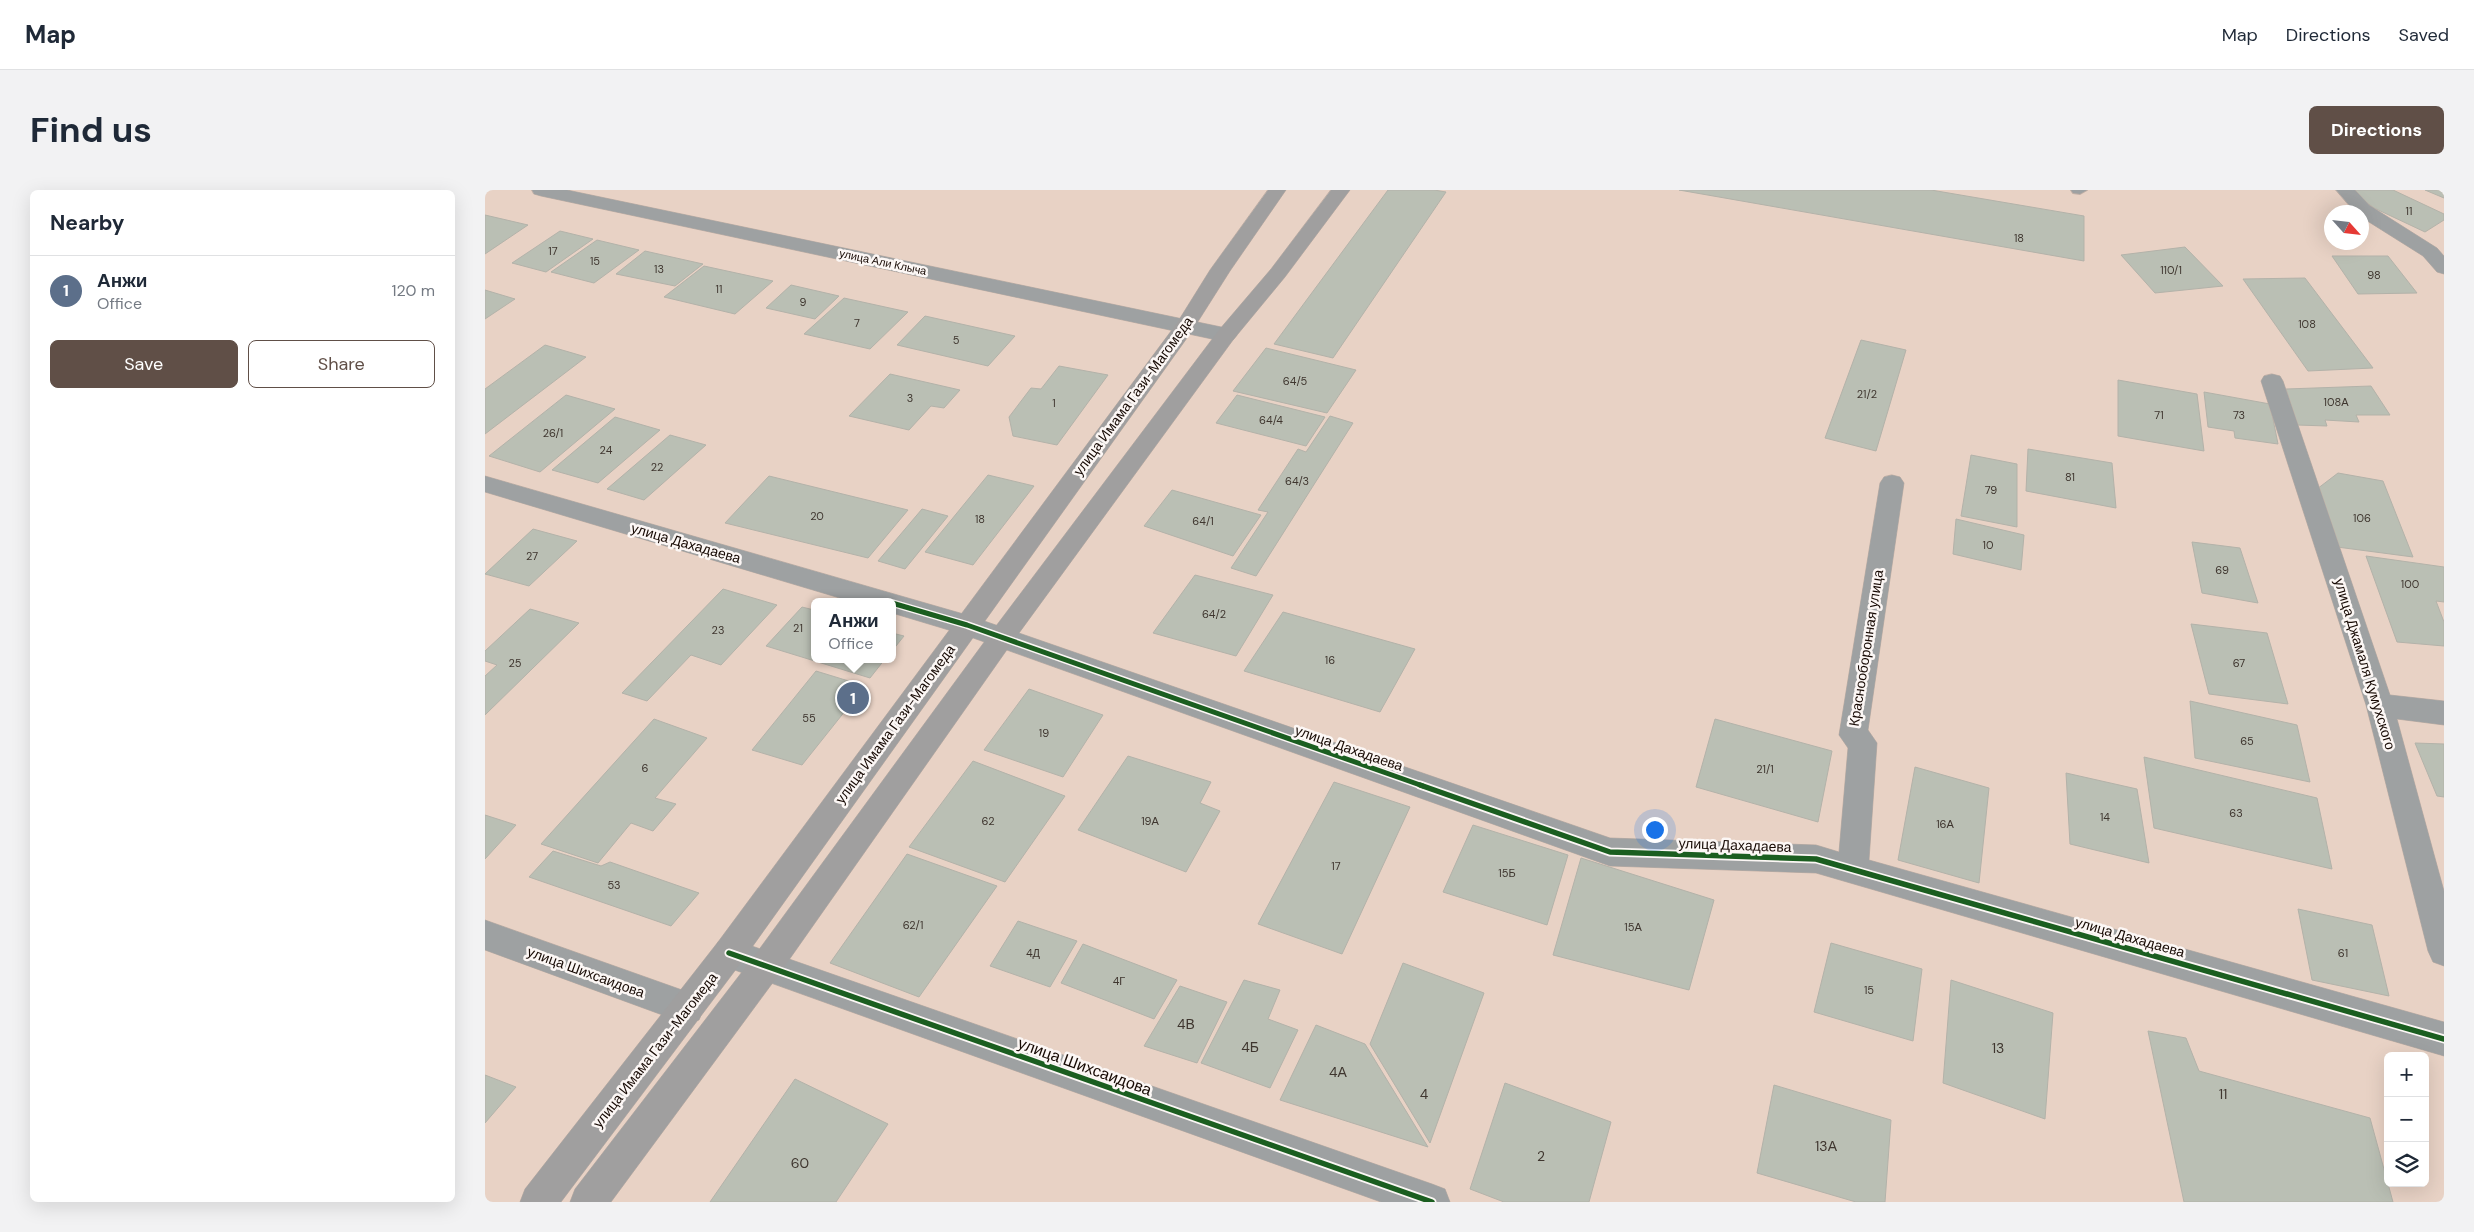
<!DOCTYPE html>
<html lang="en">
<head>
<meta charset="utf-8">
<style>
	body { margin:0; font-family:"DM Sans",sans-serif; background:#f2f2f3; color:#1f2937 }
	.controls { position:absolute; right:15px; bottom:15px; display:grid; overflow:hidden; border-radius:8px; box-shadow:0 5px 20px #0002 }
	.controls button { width:45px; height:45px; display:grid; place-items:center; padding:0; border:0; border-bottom:1px solid #e0e1e3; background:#fff; color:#1f2937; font:25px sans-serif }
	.compass { position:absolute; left:1839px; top:15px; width:45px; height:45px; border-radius:50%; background:#fff; box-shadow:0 5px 20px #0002; rotate:117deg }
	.you { position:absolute; left:1169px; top:639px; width:18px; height:18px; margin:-12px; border:4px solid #fff; border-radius:50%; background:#1a73e8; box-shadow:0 0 0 8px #1a73e833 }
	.badge { display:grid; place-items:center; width:32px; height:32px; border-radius:50%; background:#604f47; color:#fff; font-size:16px; font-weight:700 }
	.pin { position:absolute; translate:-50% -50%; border:2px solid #fff; box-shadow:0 1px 5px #0006 }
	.popup { position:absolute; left:326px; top:408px; width:85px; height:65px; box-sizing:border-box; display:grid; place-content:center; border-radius:8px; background:#fff; filter:drop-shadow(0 1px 4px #0005); font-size:16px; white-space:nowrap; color:#747a83 }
	.popup b { font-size:19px; color:#1f2937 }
	.popup::after { content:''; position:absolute; left:50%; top:100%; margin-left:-10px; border:10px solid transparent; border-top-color:#fff }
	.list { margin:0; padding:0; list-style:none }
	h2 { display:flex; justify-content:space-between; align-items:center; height:65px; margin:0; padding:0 20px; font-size:21px }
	h2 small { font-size:16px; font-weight:400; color:#747a83 }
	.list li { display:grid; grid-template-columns:32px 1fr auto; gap:15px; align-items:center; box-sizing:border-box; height:70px; padding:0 20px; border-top:1px solid #e0e1e3 }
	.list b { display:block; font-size:19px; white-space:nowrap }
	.list p { margin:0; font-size:16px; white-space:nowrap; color:#747a83 }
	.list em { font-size:16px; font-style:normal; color:#747a83 }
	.actions { display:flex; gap:10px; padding:15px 20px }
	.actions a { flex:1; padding:11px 0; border:1px solid #604f47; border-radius:8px; text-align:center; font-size:18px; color:#604f47 }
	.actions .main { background:#604f47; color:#fff }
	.icon { flex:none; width:28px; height:28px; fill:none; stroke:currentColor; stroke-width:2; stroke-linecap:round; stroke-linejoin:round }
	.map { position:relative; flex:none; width:1959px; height:1012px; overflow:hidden; border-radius:8px }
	header { display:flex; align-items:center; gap:30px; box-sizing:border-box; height:70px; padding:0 25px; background:#fff; border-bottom:1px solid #e0e1e3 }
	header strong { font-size:24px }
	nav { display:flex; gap:28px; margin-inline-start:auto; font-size:18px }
	.intro { display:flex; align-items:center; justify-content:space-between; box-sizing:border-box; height:120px; padding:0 30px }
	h1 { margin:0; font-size:35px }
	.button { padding:12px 22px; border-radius:8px; background:#604f47; color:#fff; font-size:18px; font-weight:700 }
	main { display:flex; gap:30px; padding:0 30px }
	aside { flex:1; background:#fff; border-radius:8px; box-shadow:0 5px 20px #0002 }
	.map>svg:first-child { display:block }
	.building { fill:#babfb4; stroke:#b3b2a9 }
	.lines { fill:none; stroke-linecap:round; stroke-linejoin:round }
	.lane-casing { stroke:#c0afa5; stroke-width:2 }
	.street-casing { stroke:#c0afa5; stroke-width:1 }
	.secondary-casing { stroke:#c0afa5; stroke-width:1 }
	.lane { fill:#9ea1a2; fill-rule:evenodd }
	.street { fill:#9ea1a2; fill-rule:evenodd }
	.secondary { fill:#a09f9f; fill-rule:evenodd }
	.cycleway-far1-casing { stroke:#fcf7f5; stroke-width:8 }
	.cycleway-casing { stroke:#fcf7f5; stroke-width:9 }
	.cycleway-far1 { stroke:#1b5e20; stroke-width:5 }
	.cycleway { stroke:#1b5e20; stroke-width:5.5 }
	.labels { text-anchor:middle; stroke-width:5; stroke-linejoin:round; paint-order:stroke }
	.number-label { font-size:11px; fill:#3f362f }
	.far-street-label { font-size:11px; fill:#160903; stroke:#fcf7f5 }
	.street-label { font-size:14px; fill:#160903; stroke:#fcf7f5 }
	.near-number-label { font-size:14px; fill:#3f362f }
	.near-street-label { font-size:16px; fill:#160903; stroke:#fcf7f5 }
</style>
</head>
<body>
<header>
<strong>Map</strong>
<nav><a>Map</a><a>Directions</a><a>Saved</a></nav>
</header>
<div class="intro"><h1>Find us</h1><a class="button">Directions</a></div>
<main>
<aside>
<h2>Nearby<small></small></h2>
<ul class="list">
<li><span class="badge" style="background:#5c6f8a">1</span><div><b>Анжи</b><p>Office</p></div><em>120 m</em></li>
</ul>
<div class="actions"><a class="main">Save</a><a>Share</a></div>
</aside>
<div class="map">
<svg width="1959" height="1012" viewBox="0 0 1959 1012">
	<rect width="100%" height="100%" fill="#e8d2c5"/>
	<g class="building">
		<path d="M 903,0 L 949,0 L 961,2 L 848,168 L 789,154 Z"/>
		<path d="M 1194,0 L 1446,0 L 1599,26 L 1599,71 Z"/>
		<path d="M 1865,0 L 1908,0 L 1959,24 L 1959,30 L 1940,42 L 1889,18 Z"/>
		<path d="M 1940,0 L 1959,0 L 1959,8 Z"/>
		<path d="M 0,25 L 43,35 L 0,64 Z"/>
		<path d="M 75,41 L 108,49 L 61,82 L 27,73 Z"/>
		<path d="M 112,50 L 154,60 L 109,93 L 66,82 Z"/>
		<path d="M 1700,57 L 1738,96 L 1670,103 L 1636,65 Z"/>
		<path d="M 160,61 L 218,74 L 190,96 L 131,84 Z"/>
		<path d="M 1847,66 L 1903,66 L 1932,103 L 1873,104 Z"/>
		<path d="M 219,76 L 288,91 L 250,124 L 179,107 Z"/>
		<path d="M 1820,88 L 1888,178 L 1823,181 L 1758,89 Z"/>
		<path d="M 306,95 L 354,106 L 330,129 L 281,118 Z"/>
		<path d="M 0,100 L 30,109 L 0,129 Z"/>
		<path d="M 359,108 L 423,122 L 385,159 L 319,144 Z"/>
		<path d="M 440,126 L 530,146 L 503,176 L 412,155 Z"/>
		<path d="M 1376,150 L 1421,160 L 1391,261 L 1340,248 Z"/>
		<path d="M 60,155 L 101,167 L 0,244 L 0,199 Z"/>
		<path d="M 781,158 L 871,180 L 842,223 L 748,201 Z"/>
		<path d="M 574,176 L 623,185 L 572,255 L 528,246 L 524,227 L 546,198 L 556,199 Z"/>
		<path d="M 405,184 L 475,200 L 459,218 L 446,216 L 424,240 L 364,226 Z"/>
		<path d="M 1633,190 L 1712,204 L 1719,261 L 1633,246 Z"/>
		<path d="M 1886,196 L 1905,225 L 1871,225 L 1874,232 L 1840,230 L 1842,236 L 1812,235 L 1801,199 Z"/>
		<path d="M 1719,202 L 1785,214 L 1793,254 L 1750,248 L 1749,241 L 1723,237 Z"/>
		<path d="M 81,205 L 130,219 L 55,282 L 4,266 Z"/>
		<path d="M 752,205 L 840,227 L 821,256 L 731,233 Z"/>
		<path d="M 845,226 L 868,233 L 771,386 L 746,378 L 783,322 L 773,320 L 813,259 L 821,262 Z"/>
		<path d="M 130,227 L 175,240 L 113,293 L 67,280 Z"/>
		<path d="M 185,245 L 221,255 L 159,310 L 122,299 Z"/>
		<path d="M 1543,259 L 1627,273 L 1631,318 L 1541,301 Z"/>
		<path d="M 1486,265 L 1532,274 L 1532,337 L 1476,326 Z"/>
		<path d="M 1853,283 L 1898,291 L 1928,367 L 1852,357 L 1832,299 Z"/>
		<path d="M 503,285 L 549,296 L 488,375 L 440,362 Z"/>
		<path d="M 284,286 L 423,320 L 383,368 L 240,333 Z"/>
		<path d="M 687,300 L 776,325 L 748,366 L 659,336 Z"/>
		<path d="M 437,319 L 463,326 L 420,379 L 393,371 Z"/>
		<path d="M 1471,329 L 1539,345 L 1536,380 L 1468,364 Z"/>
		<path d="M 48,339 L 92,351 L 44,396 L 0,384 Z"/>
		<path d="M 1707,352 L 1755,358 L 1773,413 L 1717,403 Z"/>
		<path d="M 1881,366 L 1959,377 L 1959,412 L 1951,411 L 1959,432 L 1959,456 L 1912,452 Z"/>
		<path d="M 710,385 L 788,405 L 751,466 L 668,443 Z"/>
		<path d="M 238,399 L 292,415 L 236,475 L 206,465 L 162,511 L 137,503 Z"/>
		<path d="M 317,417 L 329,420 L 329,469 L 400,469 L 385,488 L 281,456 Z"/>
		<path d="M 45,419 L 94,433 L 0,525 L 0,486 L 12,475 L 0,471 L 0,461 Z"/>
		<path d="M 798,422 L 930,459 L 895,522 L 759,481 Z"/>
		<path d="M 1706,434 L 1782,443 L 1803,514 L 1724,504 Z"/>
		<path d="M 407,443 L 419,446 L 407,461 Z"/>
		<path d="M 331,481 L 380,496 L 317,575 L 267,560 Z"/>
		<path d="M 544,499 L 618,525 L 578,587 L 499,560 Z"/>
		<path d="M 1705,511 L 1812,535 L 1825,592 L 1710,568 Z"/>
		<path d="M 169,529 L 222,548 L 170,608 L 191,614 L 168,641 L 146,633 L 113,673 L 56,654 Z"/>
		<path d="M 1230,529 L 1347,561 L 1333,632 L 1211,597 Z"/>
		<path d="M 1930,553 L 1959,554 L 1959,607 L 1952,606 Z"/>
		<path d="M 643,566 L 726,592 L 715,613 L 735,621 L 701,682 L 593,640 Z"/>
		<path d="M 1659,567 L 1832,608 L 1847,679 L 1669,638 Z"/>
		<path d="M 488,571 L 580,606 L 520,692 L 424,657 Z"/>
		<path d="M 1430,577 L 1504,598 L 1494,693 L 1413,670 Z"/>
		<path d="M 1581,583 L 1652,599 L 1664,673 L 1585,654 Z"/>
		<path d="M 849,592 L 925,617 L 857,764 L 773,734 Z"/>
		<path d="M 0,625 L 31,635 L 0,669 Z"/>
		<path d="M 988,635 L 1083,665 L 1062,735 L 958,702 Z"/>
		<path d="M 68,661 L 116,676 L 125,672 L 214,703 L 186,736 L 44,687 Z"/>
		<path d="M 422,664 L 512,696 L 434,807 L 345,773 Z"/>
		<path d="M 1096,668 L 1229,710 L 1204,800 L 1068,765 Z"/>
		<path d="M 1813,719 L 1887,735 L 1904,806 L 1827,790 Z"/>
		<path d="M 533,731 L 592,751 L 565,797 L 505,776 Z"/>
		<path d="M 1346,753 L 1437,779 L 1428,851 L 1329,822 Z"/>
		<path d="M 598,754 L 692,790 L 669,829 L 576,793 Z"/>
		<path d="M 918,773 L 999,803 L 945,953 L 885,854 Z"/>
		<path d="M 759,790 L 795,800 L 783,829 L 813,840 L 785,898 L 716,873 Z"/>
		<path d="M 1466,790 L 1568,823 L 1560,929 L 1458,893 Z"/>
		<path d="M 695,796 L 742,812 L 712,873 L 659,856 Z"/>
		<path d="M 831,835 L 880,854 L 943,957 L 795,910 Z"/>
		<path d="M 1663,841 L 1701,848 L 1714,881 L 1885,928 L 1908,1012 L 1699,1012 Z"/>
		<path d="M 0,885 L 31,897 L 0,933 Z"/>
		<path d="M 310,889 L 403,934 L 351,1012 L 225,1012 Z"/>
		<path d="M 1020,893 L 1126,932 L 1104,1012 L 1019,1012 L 985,999 Z"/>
		<path d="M 1289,895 L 1406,930 L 1400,1012 L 1371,1012 L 1272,983 Z"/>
	</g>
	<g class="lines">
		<defs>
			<path id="lane" d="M 1586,0 L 1602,0 L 1595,4 L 1588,3 Z"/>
			<g id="street">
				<path d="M 47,0 L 82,0 L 741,138 L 748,140 L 752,145 L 748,150 L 741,152 L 56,6 L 49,4 Z"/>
				<path d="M 1851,0 L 1870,0 L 1884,15 L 1952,58 L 1959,66 L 1959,84 L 1952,82 L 1938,66 L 1876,27 L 1876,22 L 1870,22 Z"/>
				<path d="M 1787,184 L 1795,186 L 1798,191 L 1905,505 L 1959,511 L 1959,535 L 1912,529 L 1959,701 L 1959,776 L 1948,772 L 1943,761 L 1881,515 L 1776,191 L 1779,186 Z"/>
				<path d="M 1407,285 L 1415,287 L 1419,293 L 1383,540 L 1392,553 L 1384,670 L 1959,832 L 1959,866 L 1331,683 L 1125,676 L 477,444 L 407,423 L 407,412 L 368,412 L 0,302 L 0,286 L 482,425 L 1125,648 L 1331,655 L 1354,662 L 1363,558 L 1354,545 L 1395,293 L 1399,287 Z"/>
				<path d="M 0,730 L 214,806 L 219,818 L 214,830 L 202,834 L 0,760 Z"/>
				<path d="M 244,748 L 947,994 L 960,999 L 965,1012 L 896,1012 L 244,778 L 233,774 L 228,763 L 233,752 Z"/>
			</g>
			<g id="secondary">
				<path d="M 783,0 L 801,0 L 745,81 L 707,141 L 255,774 L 76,1012 L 35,1012 L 40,999 L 233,752 L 692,133 L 725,80 Z"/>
				<path d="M 846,0 L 865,0 L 800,87 L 748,150 L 526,454 L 292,787 L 126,1012 L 85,1012 L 90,999 L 270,765 L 508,440 L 734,140 L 786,79 Z"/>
			</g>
		</defs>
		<use href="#lane" class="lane-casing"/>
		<use href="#street" class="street-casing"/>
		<use href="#secondary" class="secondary-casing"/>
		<use href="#lane" class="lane"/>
		<use href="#street" class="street"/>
		<use href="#secondary" class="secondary"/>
		<defs>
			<path id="cycleway-far1" d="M 407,413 L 482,435 L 938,596"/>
			<g id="cycleway">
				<path d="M 935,595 L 1125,662 L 1331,669 L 1959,849"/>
				<path d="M 244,763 L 947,1012"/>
			</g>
		</defs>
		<use href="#cycleway-far1" class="cycleway-far1-casing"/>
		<use href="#cycleway" class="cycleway-casing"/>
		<use href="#cycleway-far1" class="cycleway-far1"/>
		<use href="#cycleway" class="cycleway"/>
	</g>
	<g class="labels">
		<g class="number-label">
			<text x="1924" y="25">11</text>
			<text x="1534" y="52">18</text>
			<text x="68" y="65">17</text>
			<text x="110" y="75">15</text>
			<text x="174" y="83">13</text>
			<text x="1686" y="84">110/1</text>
			<text x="1889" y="89">98</text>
			<text x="234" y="103">11</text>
			<text x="318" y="116">9</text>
			<text x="372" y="137">7</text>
			<text x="1822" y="138">108</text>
			<text x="471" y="154">5</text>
			<text x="810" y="195">64/5</text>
			<text x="1382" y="208">21/2</text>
			<text x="425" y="212">3</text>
			<text x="1851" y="216">108А</text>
			<text x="569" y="217">1</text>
			<text x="1674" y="229">71</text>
			<text x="1754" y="229">73</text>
			<text x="786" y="234">64/4</text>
			<text x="68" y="247">26/1</text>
			<text x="121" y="264">24</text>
			<text x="172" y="281">22</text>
			<text x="1585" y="291">81</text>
			<text x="812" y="295">64/3</text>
			<text x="1506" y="304">79</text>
			<text x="332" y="330">20</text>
			<text x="1877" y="332">106</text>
			<text x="495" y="333">18</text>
			<text x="718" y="335">64/1</text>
			<text x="1503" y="359">10</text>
			<text x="47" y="370">27</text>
			<text x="1737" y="384">69</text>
			<text x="1925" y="398">100</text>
			<text x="729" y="428">64/2</text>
			<text x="313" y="442">21</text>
			<text x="233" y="444">23</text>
			<text x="845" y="474">16</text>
			<text x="30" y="477">25</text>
			<text x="1754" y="477">67</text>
			<text x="324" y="532">55</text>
			<text x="559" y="547">19</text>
			<text x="1762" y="555">65</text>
			<text x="160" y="582">6</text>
			<text x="1280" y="583">21/1</text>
			<text x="1751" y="627">63</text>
			<text x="1620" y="631">14</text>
			<text x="503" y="635">62</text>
			<text x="665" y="635">19А</text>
			<text x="1460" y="638">16А</text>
			<text x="851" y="680">17</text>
			<text x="1022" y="687">15Б</text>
			<text x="129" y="699">53</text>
			<text x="428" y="739">62/1</text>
			<text x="1148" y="741">15А</text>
			<text x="548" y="767">4Д</text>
			<text x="1858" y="767">61</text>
			<text x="634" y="795">4Г</text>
			<text x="1384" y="804">15</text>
		</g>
		<g class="far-street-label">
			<text transform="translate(398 72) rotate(12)" y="4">улица Али Клыча</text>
		</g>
		<g class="street-label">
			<text transform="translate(648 206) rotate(-54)" y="5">улица Имама Гази-Магомеда</text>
			<text transform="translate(201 353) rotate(16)" y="5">улица Дахадаева</text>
			<text transform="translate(1381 458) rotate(-81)" y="5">Краснооборонная улица</text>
			<text transform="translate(1880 474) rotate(73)" y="5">улица Джамаля Кумухского</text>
			<text transform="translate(410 534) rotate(-54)" y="5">улица Имама Гази-Магомеда</text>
			<text transform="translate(864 558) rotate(19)" y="5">улица Дахадаева</text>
			<text transform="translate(1250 655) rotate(2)" y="5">улица Дахадаева</text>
			<text transform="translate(1645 747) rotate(16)" y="5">улица Дахадаева</text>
			<text transform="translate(101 782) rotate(20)" y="5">улица Шихсаидова</text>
			<text transform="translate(170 860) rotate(-52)" y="5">улица Имама Гази-Магомеда</text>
		</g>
		<g class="near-number-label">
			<text x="701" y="839">4В</text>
			<text x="765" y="862">4Б</text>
			<text x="1513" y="863">13</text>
			<text x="853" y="887">4А</text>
			<text x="939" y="909">4</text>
			<text x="1738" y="909">11</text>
			<text x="1341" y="961">13А</text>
			<text x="1056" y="971">2</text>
			<text x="315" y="978">60</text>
		</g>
		<g class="near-street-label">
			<text transform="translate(600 876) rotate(20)" y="6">улица Шихсаидова</text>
		</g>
	</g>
</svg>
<div class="controls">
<button>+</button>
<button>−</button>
<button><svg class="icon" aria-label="layers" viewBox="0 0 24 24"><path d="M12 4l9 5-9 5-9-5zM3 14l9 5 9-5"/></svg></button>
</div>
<svg class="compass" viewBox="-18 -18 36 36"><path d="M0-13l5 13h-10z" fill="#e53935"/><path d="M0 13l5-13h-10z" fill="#747a83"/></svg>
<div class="you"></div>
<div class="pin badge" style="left:368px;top:508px;background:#5c6f8a">1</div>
<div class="popup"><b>Анжи</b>Office</div>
</div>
</main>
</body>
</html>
